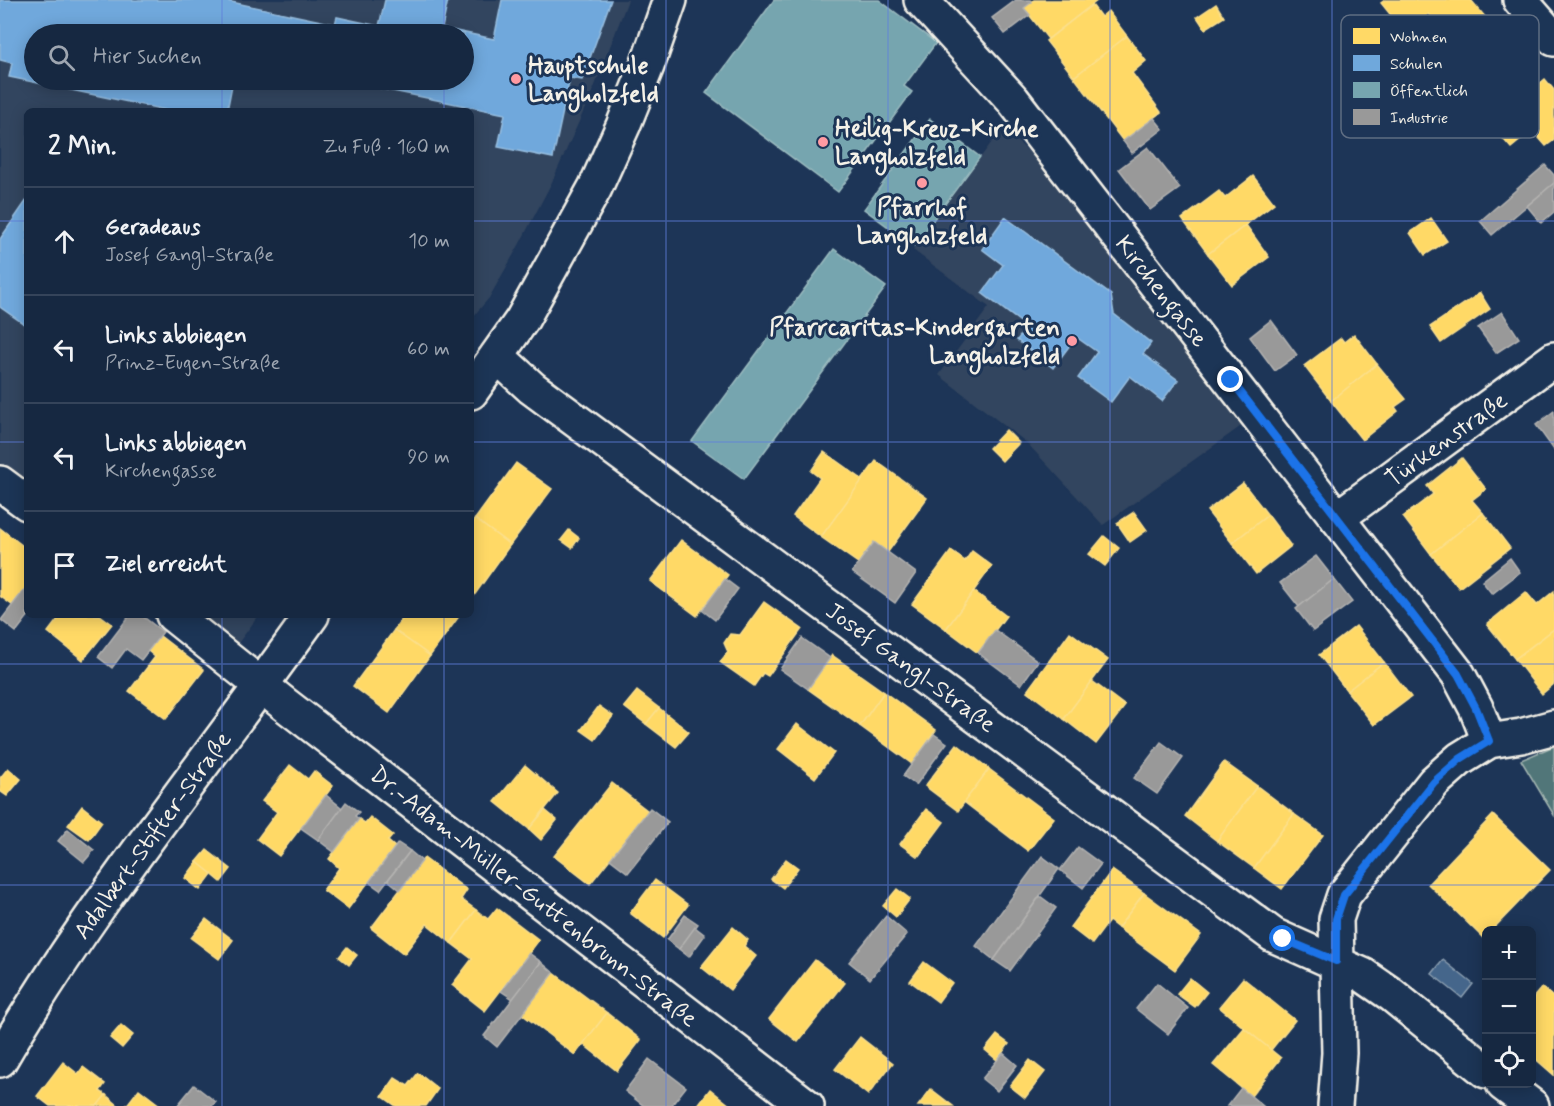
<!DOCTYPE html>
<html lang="de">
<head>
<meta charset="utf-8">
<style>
	body { margin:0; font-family:Mynerve,sans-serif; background:#1f3048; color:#f1f3f6 }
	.controls { position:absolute; right:18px; bottom:18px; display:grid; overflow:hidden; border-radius:9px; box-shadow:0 3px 15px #0003 }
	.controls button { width:54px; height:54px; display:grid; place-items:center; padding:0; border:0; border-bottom:2px solid #35445a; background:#162841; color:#f1f3f6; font:30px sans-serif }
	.stop { position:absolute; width:18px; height:18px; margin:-14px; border:4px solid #1a73e8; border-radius:50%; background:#fff }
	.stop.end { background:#1a73e8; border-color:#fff; box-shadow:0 2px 6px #0008 }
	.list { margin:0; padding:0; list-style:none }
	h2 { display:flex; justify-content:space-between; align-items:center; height:78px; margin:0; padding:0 24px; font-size:26px }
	h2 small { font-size:20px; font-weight:400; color:#9ea6b1 }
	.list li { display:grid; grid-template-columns:39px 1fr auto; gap:18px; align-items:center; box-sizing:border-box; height:108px; padding:0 24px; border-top:2px solid #35445a }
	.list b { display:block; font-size:22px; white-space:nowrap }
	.list p { margin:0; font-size:20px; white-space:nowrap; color:#9ea6b1 }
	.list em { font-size:20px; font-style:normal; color:#9ea6b1 }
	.icon { flex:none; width:33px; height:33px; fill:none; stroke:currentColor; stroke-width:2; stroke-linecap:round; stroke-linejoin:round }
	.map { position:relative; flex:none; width:1554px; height:1106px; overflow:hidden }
	.search { position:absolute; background:#162841; box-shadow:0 3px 15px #0003; left:24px; top:24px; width:450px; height:66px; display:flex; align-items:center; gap:15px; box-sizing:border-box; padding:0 21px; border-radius:33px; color:#9ea6b1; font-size:22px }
	.panel { position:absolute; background:#162841; box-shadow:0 3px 15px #0003; left:24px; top:108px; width:450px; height:510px; border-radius:9px }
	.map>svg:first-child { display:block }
	.built { fill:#33455e; fill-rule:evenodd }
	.green { fill:#517679; stroke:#a2b4b0; stroke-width:1.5 }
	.water { fill:#45668b; stroke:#8b9eb0; stroke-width:1.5 }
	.homes { fill:#ffd966; stroke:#fce08d; stroke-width:1.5 }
	.schools { fill:#6fa8dc; stroke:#97bee0; stroke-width:1.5 }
	.public { fill:#76a5af; stroke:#9cbcc0; stroke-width:1.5 }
	.industry { fill:#999; stroke:#b4b3b1; stroke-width:1.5 }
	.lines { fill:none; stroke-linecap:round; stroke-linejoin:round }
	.minor-casing { stroke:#f4f1e8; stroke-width:38 }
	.minor { stroke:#1d3557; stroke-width:33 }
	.route { stroke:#1a73e8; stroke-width:8 }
	.grid { fill:none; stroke:#5e7fdd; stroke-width:1.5; stroke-opacity:0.55 }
	.poi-dot { fill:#ff9aa2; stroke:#1d3557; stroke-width:2 }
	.labels { text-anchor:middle; stroke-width:6; stroke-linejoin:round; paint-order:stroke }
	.poi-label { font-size:24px; font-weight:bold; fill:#f4f1e8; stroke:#1d3557; text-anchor:start }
	.street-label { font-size:24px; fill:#f4f1e8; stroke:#1d3557 }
	.key { fill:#1d3557; stroke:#5e6d82; stroke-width:1.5 }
	.key-label { font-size:16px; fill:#f4f1e8 }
</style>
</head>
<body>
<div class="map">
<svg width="1554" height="1106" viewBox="0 0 1554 1106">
	<rect width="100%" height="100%" fill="#1d3557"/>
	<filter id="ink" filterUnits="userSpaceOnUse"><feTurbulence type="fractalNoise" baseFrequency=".0167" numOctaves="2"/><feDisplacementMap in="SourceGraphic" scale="12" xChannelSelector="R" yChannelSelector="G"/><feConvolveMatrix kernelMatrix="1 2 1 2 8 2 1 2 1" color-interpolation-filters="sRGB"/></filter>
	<g filter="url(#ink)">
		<g class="built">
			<path d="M 0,0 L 628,0 L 594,88 L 551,184 L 519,245 L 489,298 L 471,319 L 471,111 L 27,111 L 27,484 L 0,464 ZM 34,34 L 464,34 L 464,80 L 34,80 Z"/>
			<path d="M 1002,128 L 1035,157 L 1244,424 L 1103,525 L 1027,443 L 939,375 L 989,307 L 913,250 Z"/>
			<path d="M 197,615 L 259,615 L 236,646 Z"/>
		</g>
		<path class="green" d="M 1554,746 L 1554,815 L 1521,760 Z"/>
		<path class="water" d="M 1443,960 L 1473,984 L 1462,998 L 1432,974 Z"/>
		<g class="homes">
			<path d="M 1034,0 L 1098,0 L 1048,39 L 1024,8 Z"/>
			<path d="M 1385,0 L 1471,0 L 1496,30 L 1474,48 L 1467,41 L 1458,49 L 1429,14 L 1406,34 L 1381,3 Z"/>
			<path d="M 1216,4 L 1224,17 L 1205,29 L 1197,17 Z"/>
			<path d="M 1092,5 L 1101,17 L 1108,11 L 1127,36 L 1074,77 L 1046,41 Z"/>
			<path d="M 1127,36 L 1146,61 L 1132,73 L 1161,112 L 1123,141 L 1074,77 Z"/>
			<path d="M 1545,79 L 1554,90 L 1554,140 L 1546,146 L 1525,122 L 1520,125 L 1528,134 L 1511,148 L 1487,120 L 1505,106 L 1508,110 Z"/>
			<path d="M 1253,176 L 1274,203 L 1208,254 L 1182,219 L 1219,191 L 1225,198 Z"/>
			<path d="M 1431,218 L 1447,241 L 1425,255 L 1410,233 Z"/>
			<path d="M 1246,225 L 1269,257 L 1232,285 L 1208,254 Z"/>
			<path d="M 1480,293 L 1490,309 L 1441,343 L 1430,327 Z"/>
			<path d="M 1354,334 L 1377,364 L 1331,401 L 1304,366 L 1341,338 L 1344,342 Z"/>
			<path d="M 1377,364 L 1406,399 L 1395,407 L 1398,411 L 1362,440 L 1331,401 Z"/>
			<path d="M 1006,430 L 1019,443 L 1002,461 L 989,448 Z"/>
			<path d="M 824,452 L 863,480 L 821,537 L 793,516 L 820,478 L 811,471 Z"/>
			<path d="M 1462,458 L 1486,489 L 1472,500 L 1483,513 L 1431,554 L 1403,517 L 1433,494 L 1427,486 Z"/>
			<path d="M 876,461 L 927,498 L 888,552 L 874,542 L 858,563 L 821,537 Z"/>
			<path d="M 516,463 L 552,489 L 510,545 L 475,519 Z"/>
			<path d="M 1243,483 L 1268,515 L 1232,543 L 1207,511 Z"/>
			<path d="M 1134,512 L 1147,530 L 1130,542 L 1117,523 Z"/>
			<path d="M 1483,513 L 1510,548 L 1459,588 L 1431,554 Z"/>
			<path d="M 1268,515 L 1291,546 L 1256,574 L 1232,543 Z"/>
			<path d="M 475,519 L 510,545 L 471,600 L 471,524 Z"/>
			<path d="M 0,528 L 27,549 L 27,586 L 12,605 L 0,596 Z"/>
			<path d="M 569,530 L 579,538 L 572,548 L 561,540 Z"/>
			<path d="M 1104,536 L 1119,548 L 1105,566 L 1089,554 Z"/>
			<path d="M 681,540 L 728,575 L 697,616 L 650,581 Z"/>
			<path d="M 951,551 L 965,561 L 972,551 L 992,566 L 946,629 L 912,604 Z"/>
			<path d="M 974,591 L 1006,616 L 978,653 L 946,629 Z"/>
			<path d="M 1554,591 L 1554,629 L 1515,659 L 1487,624 L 1526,592 L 1537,605 Z"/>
			<path d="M 764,602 L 802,629 L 768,676 L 763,673 L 754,686 L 720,662 L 728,652 L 724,643 L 730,634 L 740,635 Z"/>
			<path d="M 61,615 L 100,615 L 112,624 L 83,660 L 48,632 Z"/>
			<path d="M 405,615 L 460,615 L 430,656 L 394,630 Z"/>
			<path d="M 1356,626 L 1384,662 L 1347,691 L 1319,655 Z"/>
			<path d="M 1554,629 L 1554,684 L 1542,694 L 1515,659 Z"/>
			<path d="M 394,630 L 430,656 L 389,713 L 353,686 Z"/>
			<path d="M 1070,632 L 1108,660 L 1064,719 L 1027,691 Z"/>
			<path d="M 160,636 L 204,670 L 166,719 L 129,691 L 155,657 L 148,651 Z"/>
			<path d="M 832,655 L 884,692 L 860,726 L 808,689 Z"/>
			<path d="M 1384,662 L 1411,697 L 1374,725 L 1347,691 Z"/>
			<path d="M 1092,681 L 1125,706 L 1096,744 L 1064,719 Z"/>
			<path d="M 637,691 L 659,708 L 646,724 L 624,707 Z"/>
			<path d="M 884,692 L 936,730 L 912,764 L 860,726 Z"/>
			<path d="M 599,706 L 613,716 L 595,740 L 581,730 Z"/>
			<path d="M 659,708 L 689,732 L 676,747 L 646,724 Z"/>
			<path d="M 797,724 L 834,753 L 815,778 L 778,749 Z"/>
			<path d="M 957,744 L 989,769 L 958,811 L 925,786 Z"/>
			<path d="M 1224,762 L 1257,786 L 1217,841 L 1185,816 Z"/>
			<path d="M 290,765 L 308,779 L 314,771 L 333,786 L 279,856 L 257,839 L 277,812 L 262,801 Z"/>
			<path d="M 525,765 L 558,793 L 529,829 L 495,802 Z"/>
			<path d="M 8,768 L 21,779 L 7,796 L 0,791 L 0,778 Z"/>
			<path d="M 989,769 L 1054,818 L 1028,851 L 964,802 Z"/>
			<path d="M 612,783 L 648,811 L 590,884 L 554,856 Z"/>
			<path d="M 1257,786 L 1294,814 L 1254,868 L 1217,841 Z"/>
			<path d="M 82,806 L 102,822 L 89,840 L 68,825 Z"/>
			<path d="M 926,809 L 944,822 L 918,857 L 900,844 Z"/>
			<path d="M 545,810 L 557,820 L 541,840 L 529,829 Z"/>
			<path d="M 1294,814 L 1323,835 L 1282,889 L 1254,868 Z"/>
			<path d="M 1493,815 L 1550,870 L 1492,930 L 1486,930 L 1486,937 L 1484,939 L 1428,884 Z"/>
			<path d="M 370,817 L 393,835 L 388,841 L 395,847 L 348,909 L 323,890 L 339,868 L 329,859 L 359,819 L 365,823 Z"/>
			<path d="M 207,850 L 231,869 L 221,882 L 197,862 Z"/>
			<path d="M 424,858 L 467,890 L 461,899 L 476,910 L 451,943 L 427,924 L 404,954 L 371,928 Z"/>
			<path d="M 786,859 L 798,868 L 783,888 L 771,879 Z"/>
			<path d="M 197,862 L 212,874 L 200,890 L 185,878 Z"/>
			<path d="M 1112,870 L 1144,893 L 1118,928 L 1109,921 L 1092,944 L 1070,927 Z"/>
			<path d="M 655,880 L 688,905 L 663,938 L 630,913 Z"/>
			<path d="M 897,889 L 910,899 L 896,917 L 883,906 Z"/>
			<path d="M 1144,893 L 1201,935 L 1175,970 L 1118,928 Z"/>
			<path d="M 497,908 L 539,940 L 485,1011 L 452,985 L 472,959 L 451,943 L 476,910 L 488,919 Z"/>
			<path d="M 206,919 L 233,940 L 219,959 L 191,938 Z"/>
			<path d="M 733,927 L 748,940 L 744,946 L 756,956 L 730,990 L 701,967 Z"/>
			<path d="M 347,947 L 357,955 L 349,965 L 339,957 Z"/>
			<path d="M 815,960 L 845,983 L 798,1042 L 769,1019 Z"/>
			<path d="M 924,962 L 952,983 L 938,1002 L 910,981 Z"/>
			<path d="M 554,973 L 607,1013 L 575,1055 L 522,1014 Z"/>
			<path d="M 1190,978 L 1207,992 L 1195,1007 L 1177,994 Z"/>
			<path d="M 1243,978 L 1295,1020 L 1271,1050 L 1219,1007 Z"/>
			<path d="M 1542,987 L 1554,998 L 1554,1075 L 1532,1056 L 1532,999 Z"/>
			<path d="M 607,1013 L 641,1040 L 617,1071 L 583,1044 Z"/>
			<path d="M 121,1025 L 133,1035 L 122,1048 L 110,1038 Z"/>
			<path d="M 1244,1028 L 1281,1058 L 1251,1096 L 1213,1065 Z"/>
			<path d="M 997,1035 L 1009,1044 L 997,1060 L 985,1050 Z"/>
			<path d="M 860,1037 L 893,1063 L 868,1095 L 835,1069 Z"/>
			<path d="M 1030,1060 L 1045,1072 L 1025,1098 L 1010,1086 Z"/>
			<path d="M 63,1062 L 78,1074 L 83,1067 L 105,1084 L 100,1091 L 106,1095 L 97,1106 L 50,1106 L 37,1096 Z"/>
			<path d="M 418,1073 L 438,1089 L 426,1106 L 396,1106 L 382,1096 L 395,1078 L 408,1086 Z"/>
			<path d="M 139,1089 L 161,1106 L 126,1106 Z"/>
			<path d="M 710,1089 L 731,1106 L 697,1106 Z"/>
			<path d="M 931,1089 L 953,1106 L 918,1106 Z"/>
			<path d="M 106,1095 L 119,1106 L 97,1106 Z"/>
		</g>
		<g class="schools">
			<path d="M 0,0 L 222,0 L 335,24 L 337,17 L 379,26 L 385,0 L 448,0 L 442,28 L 494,39 L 502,0 L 611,0 L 582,80 L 570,78 L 553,158 L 498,147 L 505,114 L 339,80 L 464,80 L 464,34 L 34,34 L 34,80 L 233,80 L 227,111 L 166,110 L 9,77 L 12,63 L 0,60 Z"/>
			<path d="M 27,200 L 27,326 L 0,307 L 0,239 Z"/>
			<path d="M 1005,217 L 1111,295 L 1114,314 L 1151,343 L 1143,354 L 1178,380 L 1162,401 L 1130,376 L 1111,402 L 1078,378 L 1097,352 L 1076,337 L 1053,368 L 1017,340 L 1027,327 L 982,293 L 1003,265 L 982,249 Z"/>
		</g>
		<g class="public">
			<path d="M 774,0 L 879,0 L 936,43 L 904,86 L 912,92 L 838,192 L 706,93 Z"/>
			<path d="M 930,119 L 980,157 L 914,246 L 864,209 Z"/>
			<path d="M 834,249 L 886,287 L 744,479 L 692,441 Z"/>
		</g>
		<g class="industry">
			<path d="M 1016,0 L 1031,0 L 1032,2 L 1024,8 L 1030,15 L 1005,34 L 992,18 Z"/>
			<path d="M 1154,118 L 1163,129 L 1132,153 L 1123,141 Z"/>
			<path d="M 1148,147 L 1180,188 L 1150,210 L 1119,169 Z"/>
			<path d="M 1545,165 L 1554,175 L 1554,183 L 1492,235 L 1480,221 Z"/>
			<path d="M 1554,183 L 1554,212 L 1541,223 L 1527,206 Z"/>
			<path d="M 1502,312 L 1519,338 L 1496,353 L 1478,328 Z"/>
			<path d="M 1271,320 L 1297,355 L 1275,371 L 1250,337 Z"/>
			<path d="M 1554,411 L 1554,450 L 1536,425 Z"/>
			<path d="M 874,542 L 916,573 L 895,603 L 852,572 Z"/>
			<path d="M 1316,556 L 1334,579 L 1299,607 L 1280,583 Z"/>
			<path d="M 1510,558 L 1520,572 L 1492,594 L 1482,581 Z"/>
			<path d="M 725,579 L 738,589 L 715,620 L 702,610 Z"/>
			<path d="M 1334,579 L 1352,602 L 1313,631 L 1296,609 Z"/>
			<path d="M 27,586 L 27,615 L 29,615 L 16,632 L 1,620 Z"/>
			<path d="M 130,615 L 141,615 L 163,632 L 141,660 L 126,649 L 112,668 L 98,657 Z"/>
			<path d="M 995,630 L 1038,661 L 1021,685 L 978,653 Z"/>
			<path d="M 802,638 L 830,658 L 808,689 L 780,669 Z"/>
			<path d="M 934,734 L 947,743 L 916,785 L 903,776 Z"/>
			<path d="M 1161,742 L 1183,758 L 1157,794 L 1134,778 Z"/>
			<path d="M 326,795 L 342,808 L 318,840 L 301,828 Z"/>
			<path d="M 346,802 L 359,812 L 355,816 L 359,819 L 334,852 L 318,840 Z"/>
			<path d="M 650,808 L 668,822 L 628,873 L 610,859 Z"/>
			<path d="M 68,829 L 94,850 L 84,862 L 58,841 Z"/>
			<path d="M 398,843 L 410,851 L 380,890 L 369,882 Z"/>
			<path d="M 1078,847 L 1101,864 L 1083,888 L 1060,870 Z"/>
			<path d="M 410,851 L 422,861 L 400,890 L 388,880 Z"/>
			<path d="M 1042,856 L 1059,869 L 994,960 L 976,946 Z"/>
			<path d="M 1040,896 L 1056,908 L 1010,971 L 994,960 Z"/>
			<path d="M 685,915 L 698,924 L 679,949 L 667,940 Z"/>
			<path d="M 886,916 L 907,934 L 870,979 L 849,962 Z"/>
			<path d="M 695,927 L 705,935 L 689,957 L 679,949 Z"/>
			<path d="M 529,953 L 541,962 L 513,999 L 501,991 Z"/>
			<path d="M 541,962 L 554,973 L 497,1047 L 484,1036 Z"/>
			<path d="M 1157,983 L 1188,1008 L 1168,1034 L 1136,1009 Z"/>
			<path d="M 1003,1053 L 1017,1065 L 997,1091 L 982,1079 Z"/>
			<path d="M 649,1059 L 686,1087 L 671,1106 L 644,1106 L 625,1091 Z"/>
			<path d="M 194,1085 L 216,1102 L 212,1106 L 177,1106 Z"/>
			<path d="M 1241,1088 L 1251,1096 L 1263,1106 L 1227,1106 Z"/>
		</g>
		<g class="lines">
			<defs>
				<g id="minor">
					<path d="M 921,0 L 1013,100 L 1458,674 L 1476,708 L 1489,741"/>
					<path d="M 1520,0 L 1554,39"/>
					<path d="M 497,356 L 532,388 L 1273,935 L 1363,975 L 1392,995 L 1486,1071"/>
					<path d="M 471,392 L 522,320 L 595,188 L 623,126 L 647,66 L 670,0"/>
					<path d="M 0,483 L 27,503"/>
					<path d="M 1337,518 L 1554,359"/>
					<path d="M 173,615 L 283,703 L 807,1106"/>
					<path d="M 0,1060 C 91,903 207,763 312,615"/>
					<path d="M 1503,1084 L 1532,1106"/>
					<path d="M 1335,1106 L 1339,1053 L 1336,919 L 1344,895 L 1434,782 L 1460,759 L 1489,741 L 1521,736 L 1554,727"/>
				</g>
			</defs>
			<use href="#minor" class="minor-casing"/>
			<use href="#minor" class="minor"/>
		</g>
	</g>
	<g class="lines" filter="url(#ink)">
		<path class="route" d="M 1231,380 L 1458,674 L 1476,708 L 1489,741 L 1460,759 L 1434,782 L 1344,895 L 1336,919 L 1336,961 L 1283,939"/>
	</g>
	<path class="grid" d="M 222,0 L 222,34M 444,0 L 444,34M 666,0 L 666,1106M 888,0 L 888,1106M 1110,0 L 1110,1106M 1332,0 L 1332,1106M 222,80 L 222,111M 444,80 L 444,111M 0,221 L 27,221M 471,221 L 1554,221M 0,442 L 27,442M 471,442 L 1554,442M 222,615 L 222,1106M 444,615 L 444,1106M 0,664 L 1554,664M 0,885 L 1554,885"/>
	<g class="poi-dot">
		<circle cx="516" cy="79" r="6"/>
		<circle cx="823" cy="142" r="6"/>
		<circle cx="922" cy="183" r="6"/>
		<circle cx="1072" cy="341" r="6"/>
	</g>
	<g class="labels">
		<g class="poi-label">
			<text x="528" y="73">Hauptschule<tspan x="528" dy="28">Langholzfeld</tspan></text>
			<text x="835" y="136">Heilig-Kreuz-Kirche<tspan x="835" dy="28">Langholzfeld</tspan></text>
			<text x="922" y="215" text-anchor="middle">Pfarrhof<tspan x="922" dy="28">Langholzfeld</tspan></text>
			<text x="1060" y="335" text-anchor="end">Pfarrcaritas-Kindergarten<tspan x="1060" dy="28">Langholzfeld</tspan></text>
		</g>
		<g class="street-label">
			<text transform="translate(1162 291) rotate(52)" y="8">Kirchengasse</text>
			<text transform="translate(1446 439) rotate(-36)" y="8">Türkenstraße</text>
			<text transform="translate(911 667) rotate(36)" y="8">Josef Gangl-Straße</text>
			<text transform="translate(152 835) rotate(-54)" y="8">Adalbert-Stifter-Straße</text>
			<text transform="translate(534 896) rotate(38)" y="8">Dr.-Adam-Müller-Guttenbrunn-Straße</text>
		</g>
	</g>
	<rect x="1341" y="15" width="198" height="123" rx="9" class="key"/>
	<rect x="1353" y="28" width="27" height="16" fill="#ffd966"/>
	<rect x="1353" y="55" width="27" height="16" fill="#6fa8dc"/>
	<rect x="1353" y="82" width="27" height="16" fill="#76a5af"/>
	<rect x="1353" y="109" width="27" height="16" fill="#999"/>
	<g class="key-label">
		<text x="1390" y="42">Wohnen</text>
		<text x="1390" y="69">Schulen</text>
		<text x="1390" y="96">Öffentlich</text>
		<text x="1390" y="123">Industrie</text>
	</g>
</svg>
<div class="controls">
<button>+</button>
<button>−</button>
<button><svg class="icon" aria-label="locate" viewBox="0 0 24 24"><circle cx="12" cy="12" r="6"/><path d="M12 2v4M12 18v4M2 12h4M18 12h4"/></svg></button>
</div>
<div class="stop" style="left:1283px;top:939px"></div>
<div class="stop end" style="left:1231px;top:380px"></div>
<div class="search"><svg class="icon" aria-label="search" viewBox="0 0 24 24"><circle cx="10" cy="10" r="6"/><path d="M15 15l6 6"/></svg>Hier suchen</div>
<section class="panel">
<h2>2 Min.<small>Zu Fuß · 160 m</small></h2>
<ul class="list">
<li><svg class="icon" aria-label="ahead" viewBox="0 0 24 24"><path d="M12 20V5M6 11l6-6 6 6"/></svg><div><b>Geradeaus</b><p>Josef Gangl-Straße</p></div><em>10 m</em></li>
<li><svg class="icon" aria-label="left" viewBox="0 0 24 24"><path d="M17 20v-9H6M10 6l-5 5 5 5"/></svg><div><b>Links abbiegen</b><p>Prinz-Eugen-Straße</p></div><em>60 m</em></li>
<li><svg class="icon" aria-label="left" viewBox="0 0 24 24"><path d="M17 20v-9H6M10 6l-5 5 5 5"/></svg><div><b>Links abbiegen</b><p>Kirchengasse</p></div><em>90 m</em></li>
<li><svg class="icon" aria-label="arrive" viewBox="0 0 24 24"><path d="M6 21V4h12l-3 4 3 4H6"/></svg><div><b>Ziel erreicht</b></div></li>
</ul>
</section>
</div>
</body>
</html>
